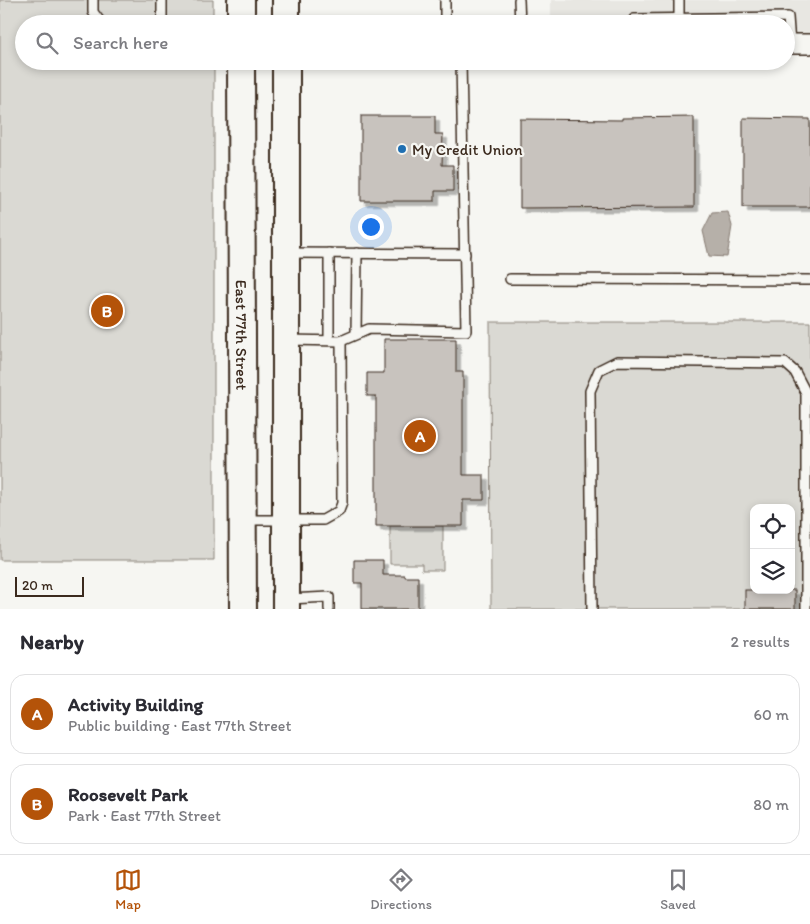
<!DOCTYPE html>
<html lang="en">
<head>
<meta charset="utf-8">
<style>
	body { margin:0; font-family:Itim,sans-serif; background:#f2f2f3; color:#2b2b33 }
	.controls { position:absolute; right:15px; bottom:15px; display:grid; overflow:hidden; border-radius:10px; box-shadow:0 2px 8px #0003 }
	.controls button { width:45px; height:45px; display:grid; place-items:center; padding:0; border:0; border-bottom:1px solid #e1e1e2; background:#fff; color:#2b2b33; font:25px sans-serif }
	.scale { position:absolute; left:15px; bottom:12px; width:69px; box-sizing:border-box; padding-left:5px; border:2px solid #3b2a1e; border-top:0; font-size:14px; line-height:18px; white-space:nowrap; color:#3b2a1e; -webkit-text-stroke:4px #f6f6f2; paint-order:stroke }
	.you { position:absolute; left:370px; top:226px; width:18px; height:18px; margin:-12px; border:4px solid #fff; border-radius:50%; background:#1a73e8; box-shadow:0 0 0 8px #1a73e833 }
	.badge { display:grid; place-items:center; width:32px; height:32px; border-radius:50%; background:#b45309; color:#fff; font-size:16px; font-weight:700 }
	.pin { position:absolute; translate:-50% -50%; border:2px solid #fff; box-shadow:0 1px 5px #0006 }
	.list { margin:0; padding:0; list-style:none }
	h2 { display:flex; justify-content:space-between; align-items:center; height:65px; margin:0; padding:0 20px; font-size:21px }
	h2 small { font-size:16px; font-weight:400; color:#7c7c81 }
	.list li { display:grid; grid-template-columns:32px 1fr auto; gap:15px; align-items:center; box-sizing:border-box; height:80px; margin:0 10px 10px; padding:0 10px; border:1px solid #e1e1e2; border-radius:15px }
	.list b { display:block; font-size:19px; white-space:nowrap }
	.list p { margin:0; font-size:16px; white-space:nowrap; color:#7c7c81 }
	.list em { font-size:16px; font-style:normal; color:#7c7c81 }
	.icon { flex:none; width:28px; height:28px; fill:none; stroke:currentColor; stroke-width:2; stroke-linecap:round; stroke-linejoin:round }
	.map { position:relative; flex:none; width:810px; height:609px; overflow:hidden }
	.search { position:absolute; background:#fff; box-shadow:0 2px 8px #0003; left:15px; right:15px; top:15px; height:55px; display:flex; align-items:center; gap:12px; box-sizing:border-box; padding:0 18px; border-radius:28px; color:#7c7c81; font-size:19px }
	.sheet { height:245px; background:#fff }
	nav { display:flex; justify-content:space-around; align-items:center; box-sizing:border-box; height:70px; border-top:1px solid #e1e1e2; background:#fff; font-size:14px; color:#7c7c81 }
	nav a { display:grid; justify-items:center; gap:2px }
	nav .on { color:#b45309 }
	.map>svg:first-child { display:block }
	.built { fill:#e8e7e2 }
	.green { fill:#dad9d3; stroke:#8a8278; fill-rule:evenodd }
	.water { fill:#b6b0a9; stroke:#857a71 }
	.building { fill:#c8c3be; stroke:#3b2a1e; filter:url(#shadow) }
	.lines { fill:none; stroke-linecap:round; stroke-linejoin:round }
	.lane-casing { stroke:#3b2a1e; stroke-width:12 }
	.street-casing { stroke:#3b2a1e; stroke-width:22 }
	.secondary-casing { stroke:#3b2a1e; stroke-width:30 }
	.lane { stroke:#f6f6f2; stroke-width:9 }
	.street { stroke:#f6f6f2; stroke-width:19 }
	.secondary { stroke:#f6f6f2; stroke-width:26 }
	.poi-dot { fill:#1f6fb2; stroke:#f6f6f2; stroke-width:2 }
	.labels { text-anchor:middle; stroke-width:4.5; stroke-linejoin:round; paint-order:stroke }
	.poi-label { font-size:16px; fill:#3b2a1e; stroke:#f6f6f2; text-anchor:start }
	.street-label { font-size:16px; fill:#3b2a1e; stroke:#f6f6f2 }
</style>
</head>
<body>
<div class="map">
<svg width="810" height="609" viewBox="0 0 810 609">
	<defs>
		<filter id="shadow"><feDropShadow dx="4.5" dy="4.5" stdDeviation="0" flood-color="#0004"/></filter>
	</defs>
	<rect width="100%" height="100%" fill="#f6f6f2"/>
	<filter id="ink" filterUnits="userSpaceOnUse"><feTurbulence type="fractalNoise" baseFrequency=".02" numOctaves="2"/><feDisplacementMap in="SourceGraphic" scale="10" xChannelSelector="R" yChannelSelector="G"/><feConvolveMatrix kernelMatrix="1 2 1 2 8 2 1 2 1" color-interpolation-filters="sRGB"/></filter>
	<g filter="url(#ink)">
		<path class="built" d="M 551,0 L 810,0 L 810,33 L 786,33 L 786,24 L 551,24 Z"/>
		<g class="green">
			<path d="M 0,0 L 213,0 L 213,24 L 24,24 L 24,61 L 214,61 L 214,560 L 0,560 Z"/>
			<path d="M 490,322 L 810,322 L 810,609 L 491,609 ZM 754,508 L 791,508 L 791,590 L 754,590 Z"/>
			<path d="M 390,526 L 443,526 L 443,570 L 422,570 L 422,564 L 390,564 Z"/>
		</g>
		<path class="water" d="M 728,212 L 732,226 L 727,257 L 709,256 L 703,231 L 712,213 Z"/>
		<g class="building">
			<path d="M 361,116 L 435,116 L 435,134 L 443,134 L 442,165 L 453,165 L 453,191 L 435,191 L 435,201 L 361,201 Z"/>
			<path d="M 694,117 L 694,207 L 520,208 L 520,119 L 622,120 L 622,118 Z"/>
			<path d="M 743,118 L 810,119 L 810,207 L 743,207 Z"/>
			<path d="M 384,339 L 456,339 L 456,372 L 463,372 L 463,475 L 484,475 L 484,500 L 463,500 L 463,526 L 376,526 L 376,396 L 367,396 L 367,373 L 384,373 Z"/>
			<path d="M 354,560 L 383,560 L 383,575 L 405,575 L 405,577 L 418,577 L 418,609 L 362,609 L 362,583 L 354,583 Z"/>
			<rect x="745" y="590" width="50" height="19"/>
		</g>
		<g class="lines">
			<defs>
				<g id="lane">
					<path d="M 93,0 L 93,12 L 102,24"/>
					<path d="M 162,0 L 162,24"/>
					<path d="M 445,0 L 445,24"/>
					<path d="M 519,0 L 520,24"/>
					<path d="M 679,0 L 679,23"/>
					<path d="M 634,24 L 634,19 L 788,17 L 790,44"/>
					<path d="M 287,253 L 465,254"/>
					<path d="M 329,253 L 329,340"/>
					<path d="M 510,279 L 810,280"/>
					<path d="M 356,334 L 357,253"/>
					<path d="M 288,340 L 341,341 L 369,329 L 466,331 L 461,61"/>
					<path d="M 246,520 L 323,520 L 339,511 L 342,503 L 341,341"/>
					<path d="M 289,599 L 329,597 L 329,609"/>
					<path d="M 592,609 L 590,391 L 599,370 L 617,361 L 785,363 L 795,372 L 806,393 L 806,609"/>
				</g>
				<path id="street" d="M 786,44 L 810,44"/>
				<g id="secondary">
					<path d="M 241,0 L 241,24"/>
					<path d="M 286,24 L 286,0"/>
					<path id="s1" d="M 241,61 L 243,609"/>
					<path d="M 286,61 L 286,609"/>
				</g>
			</defs>
			<use href="#lane" class="lane-casing"/>
			<use href="#street" class="street-casing"/>
			<use href="#secondary" class="secondary-casing"/>
			<use href="#lane" class="lane"/>
			<use href="#street" class="street"/>
			<use href="#secondary" class="secondary"/>
		</g>
	</g>
	<circle class="poi-dot" cx="402" cy="149" r="5"/>
	<g class="labels">
		<g class="poi-label">
			<text x="412" y="155">My Credit Union</text>
		</g>
		<g class="street-label">
			<text dy="6" stroke="none"><textPath href="#s1" startOffset="274">East 77th Street</textPath></text>
		</g>
	</g>
</svg>
<div class="controls">
<button><svg class="icon" aria-label="locate" viewBox="0 0 24 24"><circle cx="12" cy="12" r="6"/><path d="M12 2v4M12 18v4M2 12h4M18 12h4"/></svg></button>
<button><svg class="icon" aria-label="layers" viewBox="0 0 24 24"><path d="M12 4l9 5-9 5-9-5zM3 14l9 5 9-5"/></svg></button>
</div>
<div class="scale">20 m</div>
<div class="you"></div>
<div class="pin badge" style="left:420px;top:436px">A</div>
<div class="pin badge" style="left:107px;top:311px">B</div>
<div class="search"><svg class="icon" aria-label="search" viewBox="0 0 24 24"><circle cx="10" cy="10" r="6"/><path d="M15 15l6 6"/></svg>Search here</div>
</div>
<section class="sheet">
<h2>Nearby<small>2 results</small></h2>
<ul class="list">
<li><span class="badge">A</span><div><b>Activity Building</b><p>Public building · East 77th Street</p></div><em>60 m</em></li>
<li><span class="badge">B</span><div><b>Roosevelt Park</b><p>Park · East 77th Street</p></div><em>80 m</em></li>
</ul>
</section>
<nav>
<a class="on"><svg class="icon" aria-label="map" viewBox="0 0 24 24"><path d="M3 6l6-2 6 2 6-2v14l-6 2-6-2-6 2zM9 4v14M15 6v14"/></svg>Map</a>
<a><svg class="icon" aria-label="directions" viewBox="0 0 24 24"><path d="M12 3l9 9-9 9-9-9zM9 14v-3h6M13 9l2 2-2 2"/></svg>Directions</a>
<a><svg class="icon" aria-label="saved" viewBox="0 0 24 24"><path d="M7 4h10v16l-5-4-5 4z"/></svg>Saved</a>
</nav>
</body>
</html>
